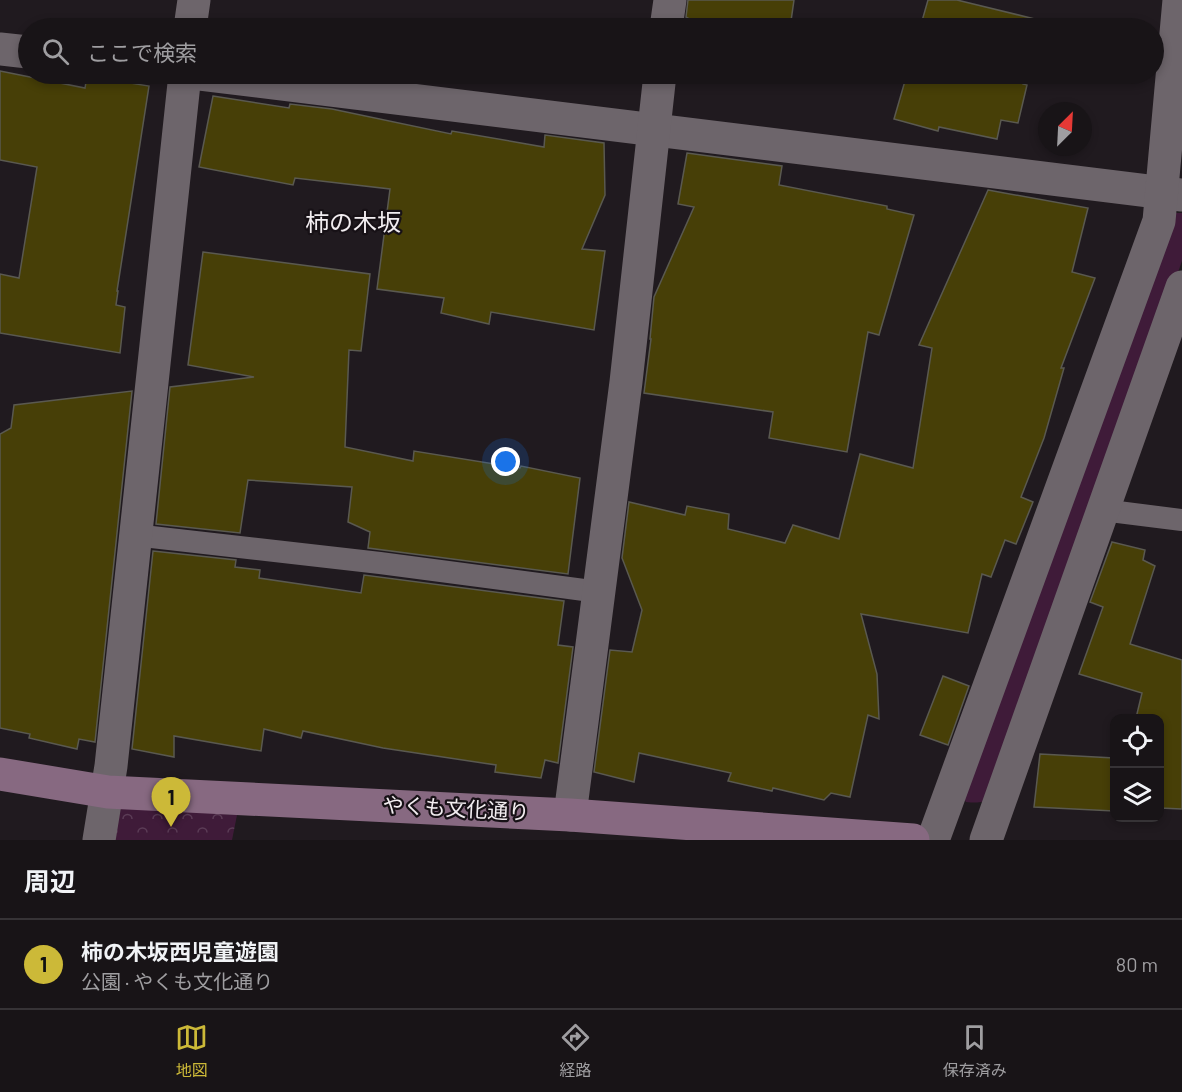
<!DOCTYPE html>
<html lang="ja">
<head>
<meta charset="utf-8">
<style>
	body { margin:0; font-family:Barlow,"Noto Sans JP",sans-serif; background:#211d20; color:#f1f3f6 }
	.controls { position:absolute; right:18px; bottom:18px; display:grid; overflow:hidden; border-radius:12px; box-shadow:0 3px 9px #0003 }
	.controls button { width:54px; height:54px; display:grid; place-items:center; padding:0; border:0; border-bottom:2px solid #363336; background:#181417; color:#f1f3f6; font:30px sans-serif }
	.compass { position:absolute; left:1038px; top:102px; width:54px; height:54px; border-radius:50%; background:#181417; box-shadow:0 3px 9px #0003; rotate:24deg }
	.you { position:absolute; left:506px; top:462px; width:21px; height:21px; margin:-15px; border:4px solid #fff; border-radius:50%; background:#1a73e8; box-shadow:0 0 0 9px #1a73e833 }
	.badge { display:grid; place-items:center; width:39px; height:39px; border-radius:50%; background:#ccb938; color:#111; font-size:20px; font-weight:700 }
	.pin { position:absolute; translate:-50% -50px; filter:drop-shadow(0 2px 3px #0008) }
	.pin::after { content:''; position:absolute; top:32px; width:21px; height:18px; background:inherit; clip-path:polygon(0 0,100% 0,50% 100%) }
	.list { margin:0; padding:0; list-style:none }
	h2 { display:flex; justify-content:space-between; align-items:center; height:78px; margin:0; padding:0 24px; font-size:26px }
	h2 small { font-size:20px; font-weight:400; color:#9f9ea1 }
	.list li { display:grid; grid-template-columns:39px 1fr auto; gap:18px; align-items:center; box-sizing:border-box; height:90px; padding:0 24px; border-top:2px solid #363336 }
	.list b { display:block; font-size:22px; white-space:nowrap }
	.list p { margin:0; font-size:20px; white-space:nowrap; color:#9f9ea1 }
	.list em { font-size:20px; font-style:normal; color:#9f9ea1 }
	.icon { flex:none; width:33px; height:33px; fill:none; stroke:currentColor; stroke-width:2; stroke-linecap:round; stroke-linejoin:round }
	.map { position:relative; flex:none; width:1182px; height:840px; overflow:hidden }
	.search { position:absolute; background:#181417; box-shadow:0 3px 9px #0003; left:18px; right:18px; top:18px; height:66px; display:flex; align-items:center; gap:15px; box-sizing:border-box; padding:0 21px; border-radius:33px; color:#9f9ea1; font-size:22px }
	.sheet { height:168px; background:#181417 }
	nav { display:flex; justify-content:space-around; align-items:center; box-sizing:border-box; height:84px; border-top:2px solid #363336; background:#181417; font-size:16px; color:#9f9ea1 }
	nav a { display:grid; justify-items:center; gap:3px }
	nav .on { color:#ccb938 }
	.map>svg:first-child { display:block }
	.green { fill:#3f1b39 }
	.forest { fill:url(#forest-crowns) }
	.building { fill:#473f07; stroke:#5a5950; stroke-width:1.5 }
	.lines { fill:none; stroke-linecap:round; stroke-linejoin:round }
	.lane { stroke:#6d656b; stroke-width:22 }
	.street { stroke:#6d656b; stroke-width:33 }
	.secondary { stroke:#876981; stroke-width:33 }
	.labels { text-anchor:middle; stroke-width:4.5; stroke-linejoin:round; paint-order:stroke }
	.street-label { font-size:21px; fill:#f2edf0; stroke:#171116 }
	.quarter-label { font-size:24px; fill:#f2edf0; stroke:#171116 }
</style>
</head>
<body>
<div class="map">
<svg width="1182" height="840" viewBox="0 0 1182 840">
	<defs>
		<pattern id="forest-crowns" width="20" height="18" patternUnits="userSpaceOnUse" patternTransform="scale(1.5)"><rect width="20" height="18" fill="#3f1b39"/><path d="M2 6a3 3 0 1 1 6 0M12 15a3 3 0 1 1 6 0" fill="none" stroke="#5b3c56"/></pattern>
	</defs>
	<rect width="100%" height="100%" fill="#201a1f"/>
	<path class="green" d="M 1175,213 L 1182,213 L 1182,261 L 998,785 C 988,801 986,804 966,802 L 962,796 Z"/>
	<path class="forest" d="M 112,806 L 237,815 L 232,840 L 105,840 Z"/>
	<g class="building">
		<path d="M 688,0 L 794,0 L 790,28 L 703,28 L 686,17 Z"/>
		<path d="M 928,0 L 957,0 L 1039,20 L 1037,28 L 920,28 Z"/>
		<path d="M 0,71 L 85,88 L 87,76 L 149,86 L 117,291 L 118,291 L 116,305 L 125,307 L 120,353 L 0,333 L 0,274 L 19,278 L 37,167 L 0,160 Z"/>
		<path d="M 907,74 L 1025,74 L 1023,84 L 1027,85 L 1018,123 L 1001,120 L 997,139 L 939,127 L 938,131 L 894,119 Z"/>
		<path d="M 213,96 L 289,108 L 290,104 L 332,109 L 451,134 L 452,131 L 544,147 L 545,135 L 604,143 L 605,195 L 582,249 L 605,251 L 594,330 L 491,312 L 489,324 L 441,313 L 444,298 L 377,289 L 390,189 L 295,178 L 293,185 L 199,167 Z"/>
		<path d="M 687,153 L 782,166 L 779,185 L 887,206 L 887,209 L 914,215 L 879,335 L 868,332 L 847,452 L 769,438 L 773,412 L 644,393 L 651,339 L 650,339 L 654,297 L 694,207 L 678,204 Z"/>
		<path d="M 988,190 L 1088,208 L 1072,272 L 1095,278 L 1061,368 L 1064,368 L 1044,438 L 1021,497 L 1033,502 L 1016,544 L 1005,540 L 991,577 L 982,574 L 968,633 L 861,614 L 877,674 L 879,719 L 868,715 L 850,797 L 831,793 L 824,800 L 773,788 L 772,791 L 728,781 L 731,773 L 639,753 L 634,782 L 594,772 L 610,650 L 632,652 L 642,610 L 622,558 L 629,502 L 685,515 L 687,506 L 729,514 L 728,529 L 785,543 L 793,525 L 839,539 L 860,454 L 913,468 L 932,348 L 919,345 Z"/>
		<path d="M 203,252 L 370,274 L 361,351 L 349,350 L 345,447 L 413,461 L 414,451 L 520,468 L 521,466 L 580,478 L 568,574 L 368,548 L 370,532 L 348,522 L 352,487 L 248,480 L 240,533 L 156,524 L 170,387 L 254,377 L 188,365 Z"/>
		<path d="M 132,391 L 95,742 L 79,739 L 77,749 L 29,738 L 30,734 L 0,728 L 0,434 L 11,428 L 14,405 Z"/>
		<path d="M 1112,542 L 1145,550 L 1143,560 L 1155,566 L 1130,644 L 1182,660 L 1182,809 L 1160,808 L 1160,718 L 1136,718 L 1142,693 L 1079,674 L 1103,607 L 1090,602 Z"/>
		<path d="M 153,551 L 236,560 L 235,567 L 260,570 L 259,578 L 361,593 L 364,575 L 564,601 L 558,645 L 573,647 L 558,763 L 545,760 L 541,778 L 495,772 L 496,765 L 383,748 L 303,731 L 301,738 L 264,729 L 261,751 L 174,736 L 174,757 L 132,749 Z"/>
		<path d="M 943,676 L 969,686 L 948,745 L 920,735 Z"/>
		<path d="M 1040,754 L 1114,758 L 1114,811 L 1034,807 Z"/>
	</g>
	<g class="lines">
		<g class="lane">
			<path d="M 1102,510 L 1182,520"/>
			<path d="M 134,535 L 380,563 L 599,592"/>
		</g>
		<g class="street">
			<path d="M 190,28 L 194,0"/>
			<path d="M 666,28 L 670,0"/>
			<path d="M 0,49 L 28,52"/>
			<path d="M 200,74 L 1182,195"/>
			<path d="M 570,815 L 626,382 L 660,74"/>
			<path d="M 99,840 L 111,766 L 185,74"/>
			<path d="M 933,840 L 1159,221 L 1179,0"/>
			<path d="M 986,840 L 1182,287"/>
		</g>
		<path class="secondary" d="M 0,774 L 108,792 L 570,815 L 913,840"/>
	</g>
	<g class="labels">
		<g class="street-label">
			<text transform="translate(456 809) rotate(3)" y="7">やくも文化通り</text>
		</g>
		<g class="quarter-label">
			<text x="353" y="231">柿の木坂</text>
		</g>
	</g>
</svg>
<div class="controls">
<button><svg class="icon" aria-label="locate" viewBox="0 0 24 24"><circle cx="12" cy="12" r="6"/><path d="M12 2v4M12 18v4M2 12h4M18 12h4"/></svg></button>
<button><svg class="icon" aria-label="layers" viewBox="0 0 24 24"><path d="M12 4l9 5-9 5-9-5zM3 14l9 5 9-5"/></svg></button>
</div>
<svg class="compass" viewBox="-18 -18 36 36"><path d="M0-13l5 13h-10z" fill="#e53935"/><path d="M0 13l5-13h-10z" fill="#9f9ea1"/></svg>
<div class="you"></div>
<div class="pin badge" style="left:171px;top:827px">1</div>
<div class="search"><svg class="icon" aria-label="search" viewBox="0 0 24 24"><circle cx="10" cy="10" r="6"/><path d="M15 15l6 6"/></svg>ここで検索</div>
</div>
<section class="sheet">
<h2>周辺<small></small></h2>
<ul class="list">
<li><span class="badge">1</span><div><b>柿の木坂西児童遊園</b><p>公園 · やくも文化通り</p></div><em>80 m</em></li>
</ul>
</section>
<nav>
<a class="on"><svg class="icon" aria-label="map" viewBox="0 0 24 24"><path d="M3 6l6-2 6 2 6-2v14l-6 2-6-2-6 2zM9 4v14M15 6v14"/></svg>地図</a>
<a><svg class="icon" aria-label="directions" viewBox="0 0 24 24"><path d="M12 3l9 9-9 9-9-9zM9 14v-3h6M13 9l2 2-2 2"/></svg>経路</a>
<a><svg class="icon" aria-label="saved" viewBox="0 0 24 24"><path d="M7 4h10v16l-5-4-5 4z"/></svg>保存済み</a>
</nav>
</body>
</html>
